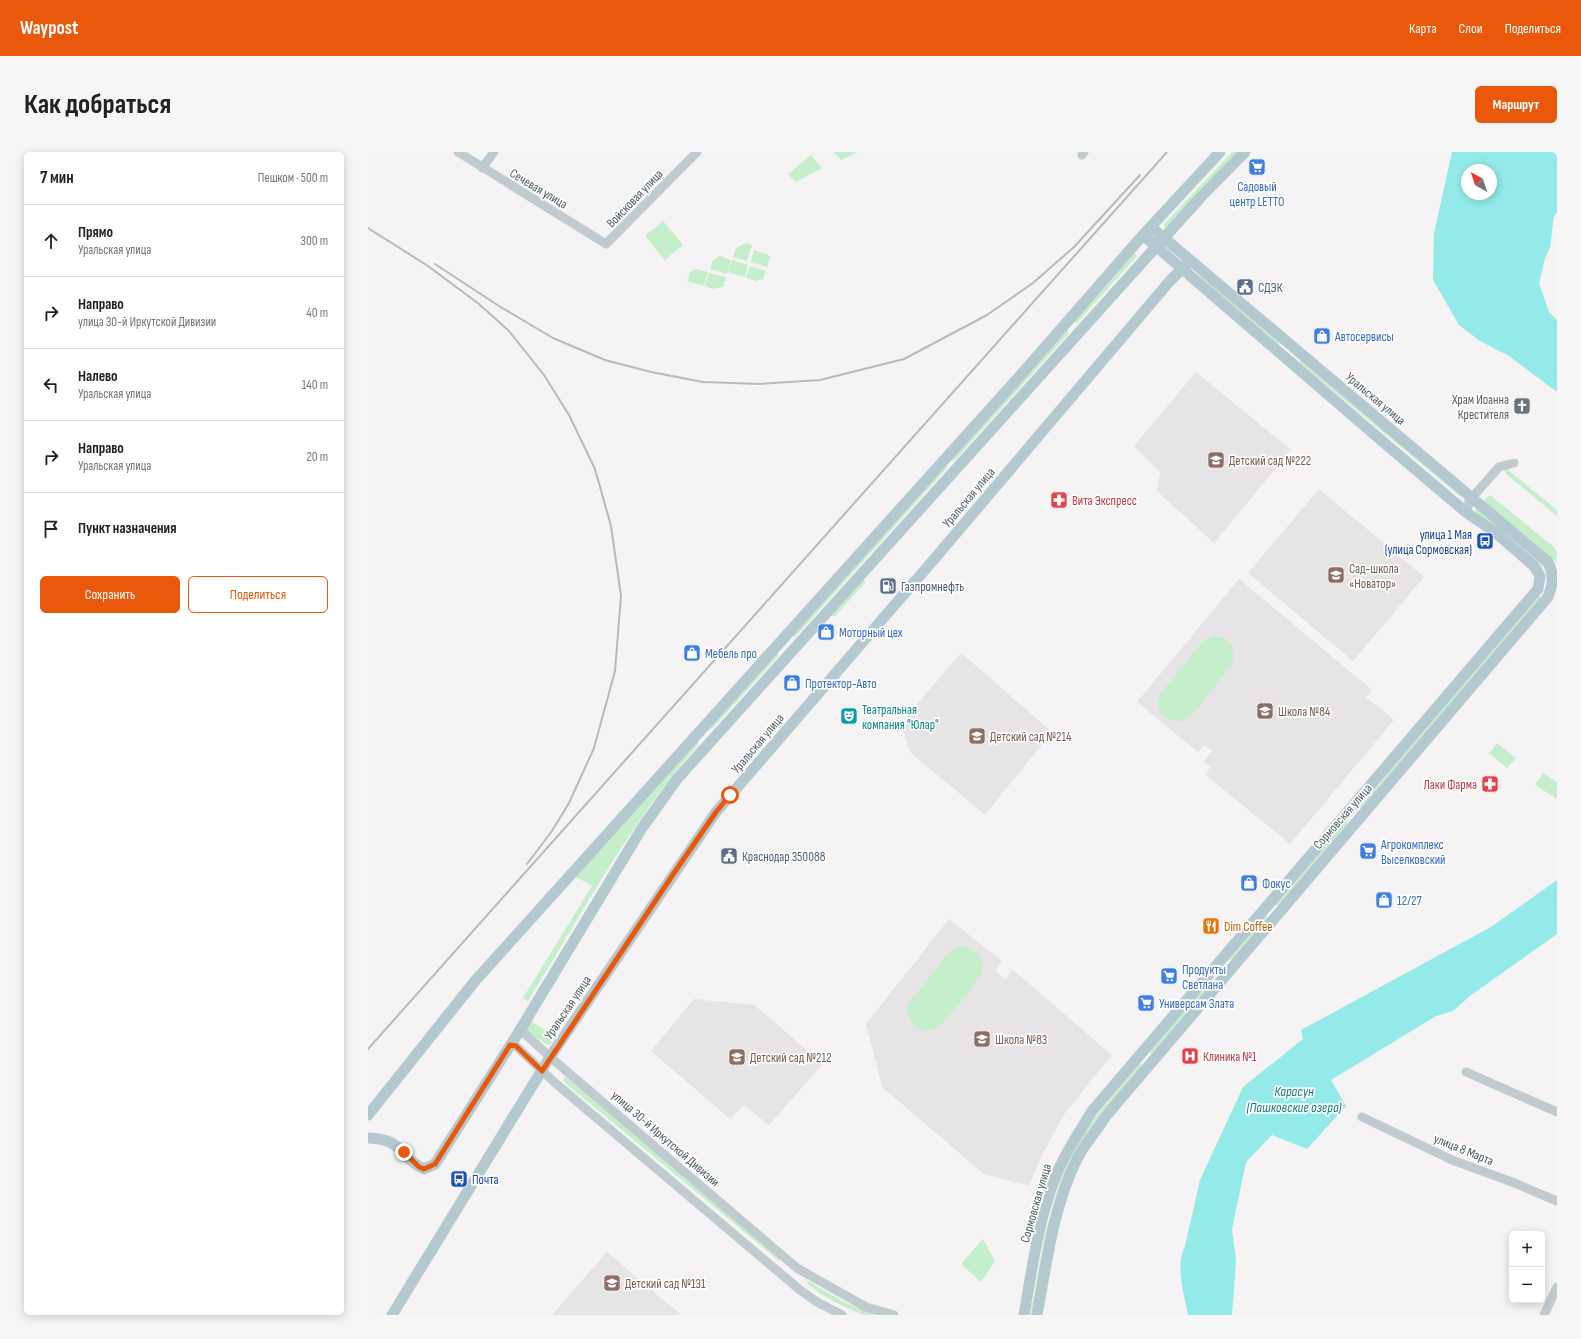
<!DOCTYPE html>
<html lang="ru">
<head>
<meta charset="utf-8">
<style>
	body { margin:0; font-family:"Sofia Sans Condensed",sans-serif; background:#f6f6f6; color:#202124 }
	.controls { position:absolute; right:12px; bottom:12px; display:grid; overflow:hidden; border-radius:6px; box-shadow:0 2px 10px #0003 }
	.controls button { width:36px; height:36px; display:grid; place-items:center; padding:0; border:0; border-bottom:1px solid #e0e0e0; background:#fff; color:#202124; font:20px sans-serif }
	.compass { position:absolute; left:1093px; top:12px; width:36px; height:36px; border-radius:50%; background:#fff; box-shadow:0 2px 10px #0003; rotate:320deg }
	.stop { position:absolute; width:12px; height:12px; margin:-9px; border:3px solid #ea580c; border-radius:50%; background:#fff }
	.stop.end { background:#ea580c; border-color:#fff; box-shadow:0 1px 4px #0008 }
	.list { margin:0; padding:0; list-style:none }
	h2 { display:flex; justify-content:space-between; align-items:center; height:52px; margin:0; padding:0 16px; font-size:17px }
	h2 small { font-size:13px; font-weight:400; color:#757577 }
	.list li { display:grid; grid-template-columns:26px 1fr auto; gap:12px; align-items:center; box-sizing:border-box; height:72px; padding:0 16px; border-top:1px solid #e0e0e0 }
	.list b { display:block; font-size:15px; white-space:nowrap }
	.list p { margin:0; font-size:13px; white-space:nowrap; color:#757577 }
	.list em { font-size:13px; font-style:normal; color:#757577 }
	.actions { display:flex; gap:8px; padding:12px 16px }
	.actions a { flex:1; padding:9px 0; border:1px solid #ea580c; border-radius:6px; text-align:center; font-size:14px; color:#ea580c }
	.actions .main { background:#ea580c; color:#fff }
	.icon { flex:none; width:22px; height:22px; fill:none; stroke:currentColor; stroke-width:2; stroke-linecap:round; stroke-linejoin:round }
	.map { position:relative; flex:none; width:1189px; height:1163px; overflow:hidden; border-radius:6px }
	header { display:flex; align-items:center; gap:24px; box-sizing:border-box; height:56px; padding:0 20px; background:#ea580c; color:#fff }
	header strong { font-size:19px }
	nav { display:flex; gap:22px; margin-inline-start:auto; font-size:14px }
	.intro { display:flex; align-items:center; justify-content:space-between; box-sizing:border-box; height:96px; padding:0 24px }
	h1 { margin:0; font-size:28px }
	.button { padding:10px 18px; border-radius:6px; background:#ea580c; color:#fff; font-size:14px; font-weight:700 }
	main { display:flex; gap:24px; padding:0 24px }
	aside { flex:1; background:#fff; border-radius:6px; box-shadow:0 2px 10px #0003 }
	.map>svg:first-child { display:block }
	.education { fill:#e6e4e5 }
	.green { fill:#c5efcb }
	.water { fill:#93eae8; fill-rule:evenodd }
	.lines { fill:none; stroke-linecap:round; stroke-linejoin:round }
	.minor { stroke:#bfcbce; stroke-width:9 }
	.major { stroke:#b4c8d0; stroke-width:11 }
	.rail { stroke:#b5babd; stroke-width:2 }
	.route { stroke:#ea580c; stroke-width:5 }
	.labels { text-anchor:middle; stroke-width:3.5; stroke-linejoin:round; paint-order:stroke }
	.shop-label { font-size:13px; fill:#366cbe; stroke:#fff; text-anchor:start }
	.street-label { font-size:13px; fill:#4b5b60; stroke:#fff }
	.service-label { font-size:13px; fill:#4e5e75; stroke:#fff; text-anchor:start }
	.worship-label { font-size:13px; fill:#5b616d; stroke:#fff; text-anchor:end }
	.education-label { font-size:13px; fill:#785e54; stroke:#fff; text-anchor:start }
	.health-label { font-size:13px; fill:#be3a42; stroke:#fff; text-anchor:start }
	.transit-label { font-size:13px; fill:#164399; stroke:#fff; text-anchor:end }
	.culture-label { font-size:13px; fill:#0d838f; stroke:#fff; text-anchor:start }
	.food-label { font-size:13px; fill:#c56008; stroke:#fff; text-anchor:start }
	.water-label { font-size:14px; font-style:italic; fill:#127e7b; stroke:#fff }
</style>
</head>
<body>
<header>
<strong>Waypost</strong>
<nav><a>Карта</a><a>Слои</a><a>Поделиться</a></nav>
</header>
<div class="intro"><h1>Как добраться</h1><a class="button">Маршрут</a></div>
<main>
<aside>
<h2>7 мин<small>Пешком · 500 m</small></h2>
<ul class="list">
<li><svg class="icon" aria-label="ahead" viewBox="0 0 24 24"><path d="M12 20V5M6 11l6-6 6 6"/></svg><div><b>Прямо</b><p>Уральская улица</p></div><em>300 m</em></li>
<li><svg class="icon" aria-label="right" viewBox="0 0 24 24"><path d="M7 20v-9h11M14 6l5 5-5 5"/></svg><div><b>Направо</b><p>улица 30-й Иркутской Дивизии</p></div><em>40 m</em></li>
<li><svg class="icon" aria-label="left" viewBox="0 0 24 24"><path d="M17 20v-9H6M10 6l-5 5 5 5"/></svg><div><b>Налево</b><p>Уральская улица</p></div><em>140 m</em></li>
<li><svg class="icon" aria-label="right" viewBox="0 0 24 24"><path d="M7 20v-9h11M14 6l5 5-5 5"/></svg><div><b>Направо</b><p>Уральская улица</p></div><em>20 m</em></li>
<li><svg class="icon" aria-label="arrive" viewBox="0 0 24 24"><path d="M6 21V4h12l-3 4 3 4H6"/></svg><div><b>Пункт назначения</b></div></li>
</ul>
<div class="actions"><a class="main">Сохранить</a><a>Поделиться</a></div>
</aside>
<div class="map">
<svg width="1189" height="1163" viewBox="0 0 1189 1163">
	<rect width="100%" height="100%" fill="#f5f3f3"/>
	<g class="education">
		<path d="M 828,220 L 923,298 L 846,391 L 789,339 L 792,320 L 766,294 Z"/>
		<path d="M 951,337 L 1056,425 L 985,509 L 880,421 Z"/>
		<path d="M 871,427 L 1004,538 L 998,545 L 1026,568 L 922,692 L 837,622 L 843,615 L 836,609 L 844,599 L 836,593 L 830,600 L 769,550 Z"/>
		<path d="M 593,501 L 684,580 L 617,663 L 542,600 L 533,571 Z"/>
		<path d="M 581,767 L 634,809 L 627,819 L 637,827 L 645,818 L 744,903 L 697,961 L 674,1003 L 661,1034 L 616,1022 L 514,935 L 498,872 Z"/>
		<path d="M 326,847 L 386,853 L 455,912 L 401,973 L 376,953 L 362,967 L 283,899 Z"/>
		<path d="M 239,1100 L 313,1163 L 184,1163 Z"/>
	</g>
	<g class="green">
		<path d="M 465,0 L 490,0 L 473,8 Z"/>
		<path d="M 864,0 L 871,0 L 799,76 L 796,77 L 796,72 Z"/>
		<path d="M 443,3 L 454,16 L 428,30 L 420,22 Z"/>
		<path d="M 295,69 L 315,93 L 297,108 L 277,84 Z"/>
		<path d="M 378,91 L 384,93 L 379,109 L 365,105 L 368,96 Z"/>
		<path d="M 386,98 L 399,102 L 402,105 L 399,115 L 383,110 Z"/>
		<path d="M 766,101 L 769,104 L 709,171 L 707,171 L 706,169 Z"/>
		<path d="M 352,104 L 363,108 L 359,122 L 342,117 L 345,108 Z"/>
		<path d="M 364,108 L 380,113 L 377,125 L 360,120 Z"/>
		<path d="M 382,114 L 398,119 L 395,127 L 388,129 L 378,126 Z"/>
		<path d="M 328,117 L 340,120 L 336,134 L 319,129 L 322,120 Z"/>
		<path d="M 341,121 L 358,125 L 355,135 L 345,137 L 337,134 Z"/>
		<path d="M 832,123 L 914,191 L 909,192 L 831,124 Z"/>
		<path d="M 699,176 L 701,181 L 586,309 L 583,308 Z"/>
		<path d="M 933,207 L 1094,343 L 1093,345 L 932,211 L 931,209 Z"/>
		<path d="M 578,313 L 579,316 L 427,485 L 424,484 Z"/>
		<path d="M 1139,317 L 1189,358 L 1189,364 L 1138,322 L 1136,318 Z"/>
		<path d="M 1122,343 L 1186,395 L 1189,401 L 1188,410 L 1115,349 Z"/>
		<path d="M 1108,355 L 1176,413 L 1174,415 L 1172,415 L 1107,359 Z"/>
		<path d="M 496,427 L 497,431 L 467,464 L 463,464 L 463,463 Z"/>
		<path d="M 1171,444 L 1173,446 L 992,658 L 988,659 Z"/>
		<path d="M 847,484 C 862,486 870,499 864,512 C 857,522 825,564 816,568 C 808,571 799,568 793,562 C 789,556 789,548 792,542 L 835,489 Z"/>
		<path d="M 407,499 L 411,503 L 344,577 L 340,576 Z"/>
		<path d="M 330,589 L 330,593 C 262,670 214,762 160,849 L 155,846 L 224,734 L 205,723 Z"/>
		<path d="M 1129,591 L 1148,606 L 1139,616 L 1121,601 Z"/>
		<path d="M 1175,621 L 1189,630 L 1189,647 L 1167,633 Z"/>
		<path d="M 978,670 L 980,673 L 911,753 L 908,753 L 907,752 Z"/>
		<path d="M 898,763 L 900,765 L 864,808 L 861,807 Z"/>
		<path d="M 594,794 C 609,796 619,809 612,823 C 604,835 579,870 568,876 C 559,881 549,878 543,870 C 538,864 538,856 542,850 L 582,799 Z"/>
		<path d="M 843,826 L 846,829 L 826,853 L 823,850 Z"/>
		<path d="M 819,855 L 823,857 L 783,902 L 782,900 Z"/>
		<path d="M 161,868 L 188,885 L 183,892 L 180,893 L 159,880 L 157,874 Z"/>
		<path d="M 772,911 L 774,912 L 773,915 L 733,962 L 713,992 L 665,1163 L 662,1163 L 677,1081 L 693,1025 L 715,983 L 731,960 Z"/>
		<path d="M 197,924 L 413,1106 L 411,1109 L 195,929 Z"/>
		<path d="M 615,1087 L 627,1109 L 613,1130 L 593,1112 Z"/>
		<path d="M 439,1129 L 441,1129 C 462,1143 485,1156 510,1163 C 506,1163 501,1163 497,1163 C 487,1161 440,1138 439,1129 Z"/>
	</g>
	<g class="water">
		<path d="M 1084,0 L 1189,0 L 1189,60 L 1186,64 L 1182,95 L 1177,106 L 1171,131 L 1181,160 L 1189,168 L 1189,240 L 1141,204 L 1112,189 L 1091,173 L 1065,128 L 1066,81 ZM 1099,18 L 1123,18 L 1123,42 L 1099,42 Z"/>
		<path d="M 1189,728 L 1189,782 L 1103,843 L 1085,859 L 1068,864 L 963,928 L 978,954 L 939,997 L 904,983 L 878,1010 L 864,1077 L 868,1109 L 864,1163 L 820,1163 C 816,1142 807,1114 817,1094 L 832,1028 L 875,935 L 935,887 L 933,878 L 1123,775 Z"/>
	</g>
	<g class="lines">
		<g class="minor">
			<path d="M 90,0 L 238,92 L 329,0"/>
			<path d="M 714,3 L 716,0"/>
			<path d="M 114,16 L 126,0"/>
			<path d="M 1099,361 L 1101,349 L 1131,315 L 1146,311"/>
			<path d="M 154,874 L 156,881 L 182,905 L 429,1116 L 498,1155 L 526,1163"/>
			<path d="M 142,893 L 148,894 L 186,930 L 432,1138 L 449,1150 L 474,1163"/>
			<path d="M 1098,920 L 1189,960"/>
			<path d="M 994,965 L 1084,1008 L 1144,1030 L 1189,1049"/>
			<path d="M 1176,1163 L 1189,1135"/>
		</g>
		<g class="major">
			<path d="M 0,963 L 107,829 L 650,226 L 775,83 L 852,0"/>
			<path d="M 0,986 C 37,987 32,1007 56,1017 L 67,1012 L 152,878 L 274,676 L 309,627 L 833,45 L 877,0"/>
			<path d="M 24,1163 L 182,905 L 348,660 L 568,405 L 801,130 L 819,112"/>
			<path d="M 656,1163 C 664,1117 670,1070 687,1026 C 696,1002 711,981 724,959 L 1170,437 L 1172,424 L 1166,414 L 1127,380 L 1099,361 L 1014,289 L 775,83"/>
			<path d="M 669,1163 C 679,1110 685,1054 710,1005 C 718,991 729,978 738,964 L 1180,445 C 1185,432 1186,422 1180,410 L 783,75"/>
		</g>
		<g class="rail">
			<path d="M 0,76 L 60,114 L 111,152 L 141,179 L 176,223 L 201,263 L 227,317 L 243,374 L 253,444 L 247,519 L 226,596 L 201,651 L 184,679 L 159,712"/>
			<path d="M 67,112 L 131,154 L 185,186 L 237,208 L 283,220 L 335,230 L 392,232 L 452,228 L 536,207 L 619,163 L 665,131 L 706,95 L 772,23"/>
			<path d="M 0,897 L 799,0"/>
		</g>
	</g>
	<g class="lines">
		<path class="route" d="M 36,1000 L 51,1015 L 56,1017 L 67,1012 L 142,893 L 148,894 L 174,919 L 306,721 L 348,660 L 362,643"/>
	</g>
	<defs>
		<symbol id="supermarket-square" viewBox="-11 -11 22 22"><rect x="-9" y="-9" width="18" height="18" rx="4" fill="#3f7fe0" stroke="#fff"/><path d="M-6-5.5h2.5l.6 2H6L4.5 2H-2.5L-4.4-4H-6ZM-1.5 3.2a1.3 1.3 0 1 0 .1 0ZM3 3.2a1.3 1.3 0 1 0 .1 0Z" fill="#fff"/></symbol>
		<symbol id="civic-square" viewBox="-11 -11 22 22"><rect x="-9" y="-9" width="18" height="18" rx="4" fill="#5c6f8a" stroke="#fff"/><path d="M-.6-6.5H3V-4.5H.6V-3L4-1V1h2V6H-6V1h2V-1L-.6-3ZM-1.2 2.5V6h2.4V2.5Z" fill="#fff"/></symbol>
		<symbol id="shop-square" viewBox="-11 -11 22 22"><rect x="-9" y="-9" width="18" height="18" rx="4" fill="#3f7fe0" stroke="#fff"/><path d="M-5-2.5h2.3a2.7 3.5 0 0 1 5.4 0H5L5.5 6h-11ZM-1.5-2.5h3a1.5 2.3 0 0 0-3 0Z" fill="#fff"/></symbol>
		<symbol id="church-square" viewBox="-11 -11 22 22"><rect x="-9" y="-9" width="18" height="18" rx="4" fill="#6b7280" stroke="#fff"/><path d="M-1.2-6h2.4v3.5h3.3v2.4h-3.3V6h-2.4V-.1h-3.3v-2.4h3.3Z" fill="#fff"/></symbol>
		<symbol id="school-square" viewBox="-11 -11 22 22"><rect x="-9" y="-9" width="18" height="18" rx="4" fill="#8d6e63" stroke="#fff"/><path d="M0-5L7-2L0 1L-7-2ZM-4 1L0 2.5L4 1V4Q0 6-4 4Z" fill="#fff"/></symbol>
		<symbol id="pharmacy-square" viewBox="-11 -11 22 22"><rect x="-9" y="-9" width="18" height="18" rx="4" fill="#e0444e" stroke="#fff"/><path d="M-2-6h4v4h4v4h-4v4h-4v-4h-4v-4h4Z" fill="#fff"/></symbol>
		<symbol id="bus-square" viewBox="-11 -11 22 22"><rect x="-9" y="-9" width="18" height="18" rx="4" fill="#1a4fb4" stroke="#fff"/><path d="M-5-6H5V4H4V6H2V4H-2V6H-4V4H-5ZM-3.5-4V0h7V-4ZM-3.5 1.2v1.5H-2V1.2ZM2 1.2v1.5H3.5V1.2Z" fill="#fff"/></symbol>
		<symbol id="fuel-square" viewBox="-11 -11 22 22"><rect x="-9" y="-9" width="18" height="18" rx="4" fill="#5c6f8a" stroke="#fff"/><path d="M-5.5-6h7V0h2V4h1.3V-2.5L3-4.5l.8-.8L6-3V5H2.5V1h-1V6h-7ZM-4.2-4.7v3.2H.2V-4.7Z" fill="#fff"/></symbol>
		<symbol id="theatre-square" viewBox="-11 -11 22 22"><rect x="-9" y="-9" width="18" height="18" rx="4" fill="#0f9aa8" stroke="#fff"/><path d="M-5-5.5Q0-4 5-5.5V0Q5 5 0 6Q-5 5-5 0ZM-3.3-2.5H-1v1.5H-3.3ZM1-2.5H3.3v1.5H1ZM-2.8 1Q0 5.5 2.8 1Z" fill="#fff"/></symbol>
		<symbol id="restaurant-square" viewBox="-11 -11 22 22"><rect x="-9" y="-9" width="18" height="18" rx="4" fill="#e8710a" stroke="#fff"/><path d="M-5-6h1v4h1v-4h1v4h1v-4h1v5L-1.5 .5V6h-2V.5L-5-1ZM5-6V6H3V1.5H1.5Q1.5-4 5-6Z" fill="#fff"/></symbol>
		<symbol id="hospital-square" viewBox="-11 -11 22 22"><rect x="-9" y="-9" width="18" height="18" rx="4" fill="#e0444e" stroke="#fff"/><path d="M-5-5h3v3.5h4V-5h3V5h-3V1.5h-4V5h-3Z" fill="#fff"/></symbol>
	</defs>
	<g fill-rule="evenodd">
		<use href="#supermarket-square" x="879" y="5" width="20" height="20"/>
		<use href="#civic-square" x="867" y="125" width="20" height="20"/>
		<use href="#shop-square" x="944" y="174" width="20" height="20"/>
		<use href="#church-square" x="1144" y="244" width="20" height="20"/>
		<use href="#school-square" x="838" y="298" width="20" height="20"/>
		<use href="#pharmacy-square" x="681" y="338" width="20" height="20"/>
		<use href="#bus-square" x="1107" y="379" width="20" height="20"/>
		<use href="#school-square" x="958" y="413" width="20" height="20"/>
		<use href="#fuel-square" x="510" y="424" width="20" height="20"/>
		<use href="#shop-square" x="448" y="470" width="20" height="20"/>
		<use href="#shop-square" x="314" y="491" width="20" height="20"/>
		<use href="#shop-square" x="414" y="521" width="20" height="20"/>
		<use href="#school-square" x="887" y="549" width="20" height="20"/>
		<use href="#theatre-square" x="471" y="554" width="20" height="20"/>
		<use href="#school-square" x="599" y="574" width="20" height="20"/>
		<use href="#pharmacy-square" x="1112" y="622" width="20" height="20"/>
		<use href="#supermarket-square" x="990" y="689" width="20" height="20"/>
		<use href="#civic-square" x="351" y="694" width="20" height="20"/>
		<use href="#shop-square" x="871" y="721" width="20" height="20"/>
		<use href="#shop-square" x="1006" y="738" width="20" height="20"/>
		<use href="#restaurant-square" x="833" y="764" width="20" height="20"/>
		<use href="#supermarket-square" x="791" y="814" width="20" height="20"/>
		<use href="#supermarket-square" x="768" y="841" width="20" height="20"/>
		<use href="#school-square" x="604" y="877" width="20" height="20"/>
		<use href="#hospital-square" x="812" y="894" width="20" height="20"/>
		<use href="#school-square" x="359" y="895" width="20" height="20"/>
		<use href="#bus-square" x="81" y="1017" width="20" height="20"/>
		<use href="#school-square" x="234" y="1121" width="20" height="20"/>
	</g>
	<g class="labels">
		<g class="shop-label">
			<text x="889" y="39" text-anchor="middle">Садовый<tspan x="889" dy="15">центр LETTO</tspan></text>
			<text x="967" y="189">Автосервисы</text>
			<text x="471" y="485">Моторный цех</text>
			<text x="337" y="506">Мебель про</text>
			<text x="437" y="536">Протектор-Авто</text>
			<text x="1013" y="697">Агрокомплекс<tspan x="1013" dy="15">Выселковский</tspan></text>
			<text x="894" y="736">Фокус</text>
			<text x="1029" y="753">12/27</text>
			<text x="814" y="822">Продукты<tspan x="814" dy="15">Светлана</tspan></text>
			<text x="791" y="856">Универсам Злата</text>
		</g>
		<g class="street-label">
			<text transform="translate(171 36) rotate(31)" y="5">Сечевая улица</text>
			<text transform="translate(266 46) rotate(-46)" y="5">Войсковая улица</text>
			<text transform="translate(1008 246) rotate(40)" y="5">Уральская улица</text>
			<text transform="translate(600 345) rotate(-50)" y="5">Уральская улица</text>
			<text transform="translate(389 591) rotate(-50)" y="5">Уральская улица</text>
			<text transform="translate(974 664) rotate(-49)" y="5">Сормовская улица</text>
			<text transform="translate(199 855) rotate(-56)" y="5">Уральская улица</text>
			<text transform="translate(298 986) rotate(41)" y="5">улица 30-й Иркутской Дивизии</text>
			<text transform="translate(1096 997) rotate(22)" y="5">улица 8 Марта</text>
			<text transform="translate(667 1051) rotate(-74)" y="5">Сормовская улица</text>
		</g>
		<g class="service-label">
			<text x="890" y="140">СДЭК</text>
			<text x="533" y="439">Газпромнефть</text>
			<text x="374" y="709">Краснодар 350088</text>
		</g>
		<g class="worship-label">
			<text x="1141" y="252">Храм Иоанна<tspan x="1141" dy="15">Крестителя</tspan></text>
		</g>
		<g class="education-label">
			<text x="861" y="313">Детский сад №222</text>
			<text x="981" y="421">Сад-школа<tspan x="981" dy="15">«Новатор»</tspan></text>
			<text x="910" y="564">Школа №84</text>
			<text x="622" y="589">Детский сад №214</text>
			<text x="627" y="892">Школа №83</text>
			<text x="382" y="910">Детский сад №212</text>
			<text x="257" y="1136">Детский сад №131</text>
		</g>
		<g class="health-label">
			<text x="704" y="353">Вита Экспресс</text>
			<text x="1109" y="637" text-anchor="end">Лаки Фарма</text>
			<text x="835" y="909">Клиника №1</text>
		</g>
		<g class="transit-label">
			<text x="1104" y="387">улица 1 Мая<tspan x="1104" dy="15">(улица Сормовская)</tspan></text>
			<text x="104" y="1032" text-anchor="start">Почта</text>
		</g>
		<g class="culture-label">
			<text x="494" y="562">Театральная<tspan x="494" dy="15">компания "Юлар"</tspan></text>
		</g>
		<g class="food-label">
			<text x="856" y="779">Dim Coffee</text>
		</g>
		<g class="water-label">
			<text x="926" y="944">Карасун<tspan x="926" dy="16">(Пашковские озера)</tspan></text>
		</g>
	</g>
</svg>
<div class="controls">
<button>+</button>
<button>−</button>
</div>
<svg class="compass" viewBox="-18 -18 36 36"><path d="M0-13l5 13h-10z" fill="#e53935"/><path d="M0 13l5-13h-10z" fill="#757577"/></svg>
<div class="stop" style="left:362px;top:643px"></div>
<div class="stop end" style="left:36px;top:1000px"></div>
</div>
</main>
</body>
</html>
